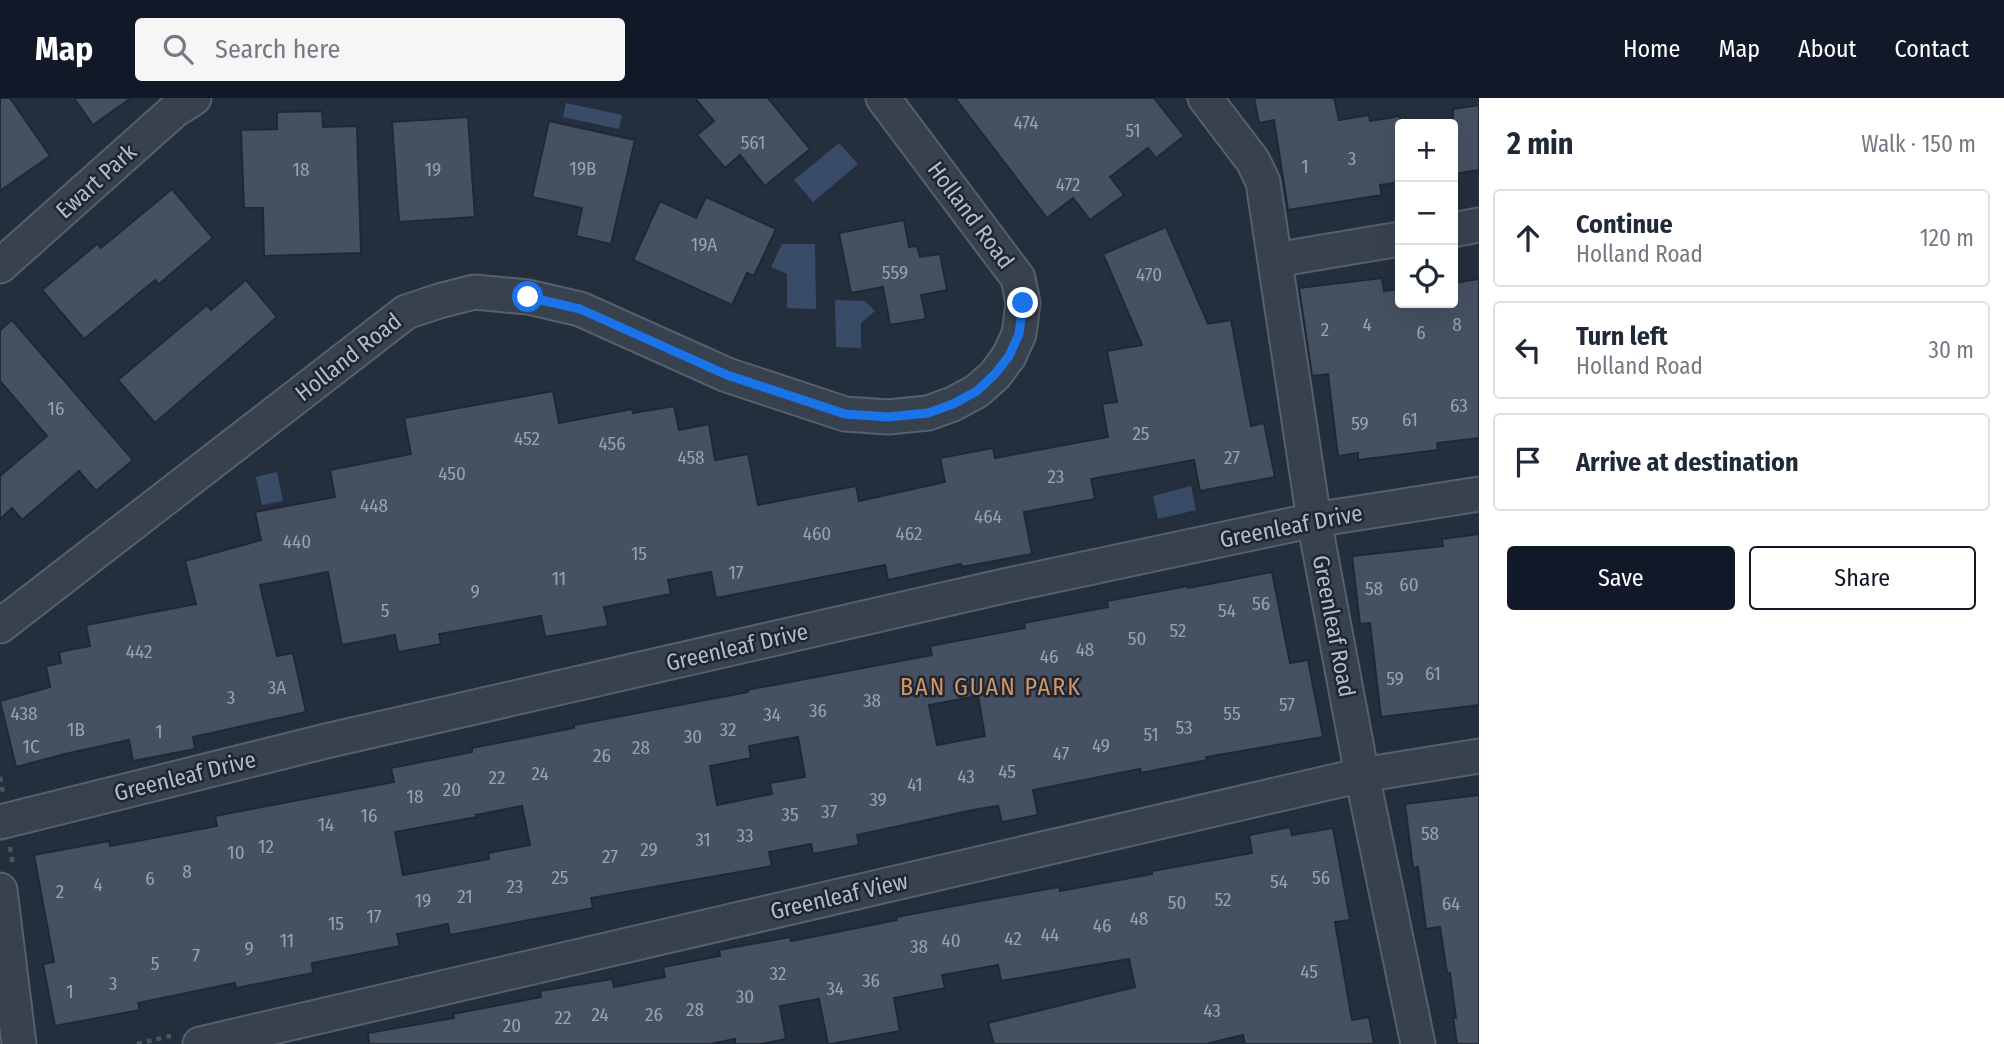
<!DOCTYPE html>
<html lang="en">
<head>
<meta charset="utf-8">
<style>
	body { margin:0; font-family:"Fira Sans Condensed",sans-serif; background:#f6f6f7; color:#1f2937 }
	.controls { position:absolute; right:21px; top:21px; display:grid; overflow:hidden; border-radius:7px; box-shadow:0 7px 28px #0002 }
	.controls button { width:63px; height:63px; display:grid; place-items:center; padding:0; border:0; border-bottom:2px solid #e0e1e3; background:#fff; color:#1f2937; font:35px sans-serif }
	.stop { position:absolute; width:21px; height:21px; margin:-16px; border:5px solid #1a73e8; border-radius:50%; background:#fff }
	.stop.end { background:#1a73e8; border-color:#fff; box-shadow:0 2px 7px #0008 }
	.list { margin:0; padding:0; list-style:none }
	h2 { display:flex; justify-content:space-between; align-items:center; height:91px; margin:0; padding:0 28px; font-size:30px }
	h2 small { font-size:23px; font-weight:400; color:#747a83 }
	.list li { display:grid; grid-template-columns:46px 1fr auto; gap:21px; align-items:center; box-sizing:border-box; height:98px; margin:0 14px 14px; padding:0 14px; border:2px solid #e0e1e3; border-radius:7px }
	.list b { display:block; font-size:26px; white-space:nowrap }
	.list p { margin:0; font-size:23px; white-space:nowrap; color:#747a83 }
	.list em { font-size:23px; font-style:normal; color:#747a83 }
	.actions { display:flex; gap:14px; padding:21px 28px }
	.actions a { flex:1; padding:16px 0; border:2px solid #111827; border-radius:7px; text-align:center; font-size:24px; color:#111827 }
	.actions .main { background:#111827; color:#fff }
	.icon { flex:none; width:38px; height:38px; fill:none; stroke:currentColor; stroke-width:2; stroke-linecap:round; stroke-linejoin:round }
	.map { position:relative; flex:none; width:1479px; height:946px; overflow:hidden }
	header { display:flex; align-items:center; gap:42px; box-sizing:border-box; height:98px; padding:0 35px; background:#111827; color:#fff }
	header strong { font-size:33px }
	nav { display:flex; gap:38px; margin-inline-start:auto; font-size:24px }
	.search { width:490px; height:63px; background:#f6f6f7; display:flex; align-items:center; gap:18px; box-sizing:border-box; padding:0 24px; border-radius:7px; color:#747a83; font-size:26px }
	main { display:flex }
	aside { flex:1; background:#fff }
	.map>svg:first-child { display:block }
	.water { fill:#394c67 }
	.building { fill:#455162; stroke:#1f2835; stroke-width:2; fill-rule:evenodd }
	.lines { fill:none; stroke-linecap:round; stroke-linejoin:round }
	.minor-casing { stroke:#565f6c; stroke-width:37 }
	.path { stroke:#44595c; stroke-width:4.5; stroke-dasharray:5 5; stroke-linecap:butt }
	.minor { stroke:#38414e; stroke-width:33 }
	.route { stroke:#1a73e8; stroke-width:9 }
	.labels { text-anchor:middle; stroke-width:5; stroke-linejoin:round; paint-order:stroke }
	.number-label { font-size:19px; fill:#98a1af }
	.street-label { font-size:23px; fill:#b4bcc9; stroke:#1d2633 }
	.neighbourhood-label { font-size:24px; letter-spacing:2px; fill:#d59563; stroke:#1d2633 }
</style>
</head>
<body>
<header>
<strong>Map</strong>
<div class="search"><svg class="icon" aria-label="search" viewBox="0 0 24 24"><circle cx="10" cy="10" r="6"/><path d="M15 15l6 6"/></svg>Search here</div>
<nav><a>Home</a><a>Map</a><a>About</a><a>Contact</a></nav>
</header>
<main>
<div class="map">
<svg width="1479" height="946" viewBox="0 0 1479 946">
	<rect width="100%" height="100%" fill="#242f3e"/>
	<g class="water">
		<path d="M 566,5 L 622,17 L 619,31 L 563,19 Z"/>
		<path d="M 839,45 L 858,66 L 813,104 L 794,82 Z"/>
		<path d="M 782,146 L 815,146 L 816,211 L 787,210 L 787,176 L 771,169 Z"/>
		<path d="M 835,202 L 865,203 L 875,213 L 861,225 L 861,250 L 836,249 Z"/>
		<path d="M 277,374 L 283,403 L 262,407 L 256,379 Z"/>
		<path d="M 1191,388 L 1196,412 L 1158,421 L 1153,398 Z"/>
	</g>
	<g class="building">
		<path d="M 0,0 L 10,0 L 50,58 L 0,93 Z"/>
		<path d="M 74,0 L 131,0 L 93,27 Z"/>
		<path d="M 695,0 L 768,0 L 810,51 L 765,88 L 740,57 L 725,70 L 697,37 L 714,23 Z"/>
		<path d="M 955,0 L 1154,0 L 1184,38 L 1156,60 L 1148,50 L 1110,79 L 1124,97 L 1090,122 L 1073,100 L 1047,120 Z"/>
		<path d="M 1254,0 L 1334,0 L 1339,22 L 1369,17 L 1370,23 L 1400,18 L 1400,84 L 1380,87 L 1382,97 L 1288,112 L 1274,22 L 1259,25 Z"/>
		<path d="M 1479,7 L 1479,72 L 1453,76 L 1453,11 Z"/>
		<path d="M 322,13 L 323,29 L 357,28 L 361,155 L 264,158 L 263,110 L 244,110 L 241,32 L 277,31 L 277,14 Z"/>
		<path d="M 468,19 L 475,119 L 399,124 L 392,24 Z"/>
		<path d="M 549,23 L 635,42 L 611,146 L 576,138 L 582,110 L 532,99 Z"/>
		<path d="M 172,91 L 213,140 L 159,186 L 155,182 L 84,241 L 42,192 L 97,146 L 101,150 Z"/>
		<path d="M 706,99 L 776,131 L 754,178 L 747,175 L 732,207 L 633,162 L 660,103 L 696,120 Z"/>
		<path d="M 904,122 L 909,149 L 917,148 L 920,159 L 940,156 L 947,192 L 921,197 L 926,221 L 890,227 L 883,189 L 851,195 L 839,135 Z"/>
		<path d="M 1166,129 L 1208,226 L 1231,222 L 1251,328 L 1264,325 L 1275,379 L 1200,393 L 1194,362 L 1091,381 L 1095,401 L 1024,414 L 1032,456 L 962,469 L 961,466 L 888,482 L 885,467 L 716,500 L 711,474 L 668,482 L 671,496 L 604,509 L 608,528 L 545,539 L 541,518 L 439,536 L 441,546 L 398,554 L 395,537 L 342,547 L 328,474 L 260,487 L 277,558 L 293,555 L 306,614 L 193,639 L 195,651 L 133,663 L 129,642 L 65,656 L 16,669 L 0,603 L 50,589 L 46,568 L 61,565 L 59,554 L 90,548 L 86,527 L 196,506 L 185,463 L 261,442 L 255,414 L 335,399 L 330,372 L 411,356 L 404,320 L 553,293 L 559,325 L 632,311 L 633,315 L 674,308 L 679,332 L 709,326 L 715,362 L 748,356 L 758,407 L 856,388 L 859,403 L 945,384 L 940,360 L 993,350 L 995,360 L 1108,339 L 1102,306 L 1117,304 L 1107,253 L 1142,247 L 1103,156 Z"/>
		<path d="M 1382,180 L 1384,193 L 1400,191 L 1400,205 L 1453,205 L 1453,185 L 1479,181 L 1479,340 L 1437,345 L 1438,352 L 1358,362 L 1358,355 L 1338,358 L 1328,276 L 1312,278 L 1299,190 Z"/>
		<path d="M 246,182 L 277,219 L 155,325 L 118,282 L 207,207 L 211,212 Z"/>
		<path d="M 12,222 L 133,362 L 96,393 L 79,373 L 22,422 L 12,410 L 0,421 L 0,378 L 47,338 L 0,283 L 0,232 Z"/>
		<path d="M 1479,436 L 1479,607 L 1381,619 L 1370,525 L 1360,526 L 1352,458 L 1443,448 L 1442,441 Z"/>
		<path d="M 1272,474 L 1290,565 L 1308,562 L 1323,639 L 1206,659 L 1207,662 L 1141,675 L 1140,671 L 1033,692 L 1038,717 L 1002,724 L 998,708 L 973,712 L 857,737 L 859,747 L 813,756 L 811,746 L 769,754 L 772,768 L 591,800 L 593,810 L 450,837 L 448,826 L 397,836 L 400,848 L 312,865 L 313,875 L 236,890 L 235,885 L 138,905 L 140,912 L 55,928 L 43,866 L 54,864 L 34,757 L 109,743 L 110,748 L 217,728 L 215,718 L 394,684 L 391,670 L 472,654 L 472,650 L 574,630 L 574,627 L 748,594 L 747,592 L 932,557 L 930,548 L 1025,530 L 1024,525 L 1108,509 L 1107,503 L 1188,488 L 1188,490 ZM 978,598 L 985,638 L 937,647 L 929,607 ZM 798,639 L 805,679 L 770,685 L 772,696 L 717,707 L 710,668 L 751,660 L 749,648 ZM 522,708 L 530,747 L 488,755 L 489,761 L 403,777 L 395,734 L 477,719 L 476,717 Z"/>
		<path d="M 1479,697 L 1479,946 L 1457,946 L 1453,920 L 1456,920 L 1450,875 L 1447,875 L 1440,829 L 1426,831 L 1418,769 L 1413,770 L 1405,706 Z"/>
		<path d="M 1290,729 L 1292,737 L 1333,730 L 1350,822 L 1335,824 L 1352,922 L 1369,919 L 1374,946 L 1245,946 L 1243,937 L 1206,946 L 994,946 L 988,925 L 1135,889 L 1129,861 L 1001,883 L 998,867 L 942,877 L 945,890 L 894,900 L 900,933 L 830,946 L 828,946 L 819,901 L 780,908 L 786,941 L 761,946 L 735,946 L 735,941 L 710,946 L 369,946 L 368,935 L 454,920 L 453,916 L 541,899 L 540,893 L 612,881 L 614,889 L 665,879 L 663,869 L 720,858 L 719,852 L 790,839 L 791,843 L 897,822 L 896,819 L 986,802 L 1059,789 L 1060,793 L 1152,776 L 1152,773 L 1252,755 L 1249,737 Z"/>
	</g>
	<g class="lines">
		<defs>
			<g id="minor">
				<path d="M 1205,0 L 1253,63 L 1263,84 L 1314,422 L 1362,677 L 1418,946"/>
				<path d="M 1453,132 L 1479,127"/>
				<path d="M 1275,162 L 1400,141"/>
				<path d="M 0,168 L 175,12 L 194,0"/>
				<path d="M 0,528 L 406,214 L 439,203 L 474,194 L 528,199 L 580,211 L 727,277 L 845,316 L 888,319 L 928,315 L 953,306 L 977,293 L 995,277 L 1009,258 L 1019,236 L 1023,205 L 1018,180 L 883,0"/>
				<path d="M 0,724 L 326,643 L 1008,487 L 1314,422 L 1479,396"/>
				<path d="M 0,792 L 19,946"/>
				<path d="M 200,946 L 1362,677 L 1479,658"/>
			</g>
		</defs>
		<use href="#minor" class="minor-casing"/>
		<g class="path">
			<path d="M 0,679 L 3,695"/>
			<path d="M 10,749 L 13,768"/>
			<path d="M 137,946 L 174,937"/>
		</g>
		<use href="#minor" class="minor"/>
	</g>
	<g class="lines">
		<path class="route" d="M 528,199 L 580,211 L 727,277 L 845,316 L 888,319 L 928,315 L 953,306 L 977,293 L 995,276 L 1009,258 L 1019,236 L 1023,205"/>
	</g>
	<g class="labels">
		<g class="number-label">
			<text x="1026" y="31">474</text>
			<text x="1133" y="39">51</text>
			<text x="753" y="51">561</text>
			<text x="1352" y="67">3</text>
			<text x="1305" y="75">1</text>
			<text x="583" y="77">19B</text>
			<text x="301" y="78">18</text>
			<text x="433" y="78">19</text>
			<text x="1068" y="93">472</text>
			<text x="704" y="153">19A</text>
			<text x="895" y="181">559</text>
			<text x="1149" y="183">470</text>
			<text x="1367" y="233">4</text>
			<text x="1457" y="233">8</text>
			<text x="1325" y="238">2</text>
			<text x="1421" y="241">6</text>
			<text x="1459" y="314">63</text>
			<text x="56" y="317">16</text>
			<text x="1410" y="328">61</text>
			<text x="1360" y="332">59</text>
			<text x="1141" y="342">25</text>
			<text x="527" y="347">452</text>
			<text x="612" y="352">456</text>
			<text x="691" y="366">458</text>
			<text x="1232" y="366">27</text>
			<text x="452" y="382">450</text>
			<text x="1056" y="385">23</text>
			<text x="374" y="414">448</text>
			<text x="988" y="425">464</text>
			<text x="817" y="442">460</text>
			<text x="909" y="442">462</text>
			<text x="297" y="450">440</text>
			<text x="639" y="462">15</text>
			<text x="736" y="481">17</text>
			<text x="559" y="487">11</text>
			<text x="1409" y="493">60</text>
			<text x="1374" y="497">58</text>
			<text x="475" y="500">9</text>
			<text x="1261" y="512">56</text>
			<text x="385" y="519">5</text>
			<text x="1227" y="519">54</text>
			<text x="1178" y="539">52</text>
			<text x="1137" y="547">50</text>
			<text x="1085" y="558">48</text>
			<text x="139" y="560">442</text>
			<text x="1049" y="565">46</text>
			<text x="1433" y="582">61</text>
			<text x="1395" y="587">59</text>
			<text x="277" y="596">3A</text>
			<text x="231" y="606">3</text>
			<text x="872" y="609">38</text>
			<text x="1287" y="613">57</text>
			<text x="818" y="619">36</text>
			<text x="24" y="622">438</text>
			<text x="1232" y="622">55</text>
			<text x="772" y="623">34</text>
			<text x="1184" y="636">53</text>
			<text x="76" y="638">1B</text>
			<text x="728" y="638">32</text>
			<text x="159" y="640">1</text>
			<text x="1151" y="643">51</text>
			<text x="693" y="645">30</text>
			<text x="1101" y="654">49</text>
			<text x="31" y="655">1C</text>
			<text x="641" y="656">28</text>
			<text x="1061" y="662">47</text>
			<text x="602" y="664">26</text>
			<text x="1007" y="680">45</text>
			<text x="540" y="682">24</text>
			<text x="966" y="685">43</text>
			<text x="497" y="686">22</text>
			<text x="915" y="693">41</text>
			<text x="452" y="698">20</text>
			<text x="415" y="705">18</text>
			<text x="878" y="708">39</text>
			<text x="829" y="720">37</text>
			<text x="790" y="723">35</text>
			<text x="369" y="724">16</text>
			<text x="326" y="733">14</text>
			<text x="1430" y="742">58</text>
			<text x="745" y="744">33</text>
			<text x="703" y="748">31</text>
			<text x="266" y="755">12</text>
			<text x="649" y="758">29</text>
			<text x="236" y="761">10</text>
			<text x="610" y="765">27</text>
			<text x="187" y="780">8</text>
			<text x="560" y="786">25</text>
			<text x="1321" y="786">56</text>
			<text x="150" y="787">6</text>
			<text x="1279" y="790">54</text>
			<text x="98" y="793">4</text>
			<text x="515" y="795">23</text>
			<text x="60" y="800">2</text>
			<text x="465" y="805">21</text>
			<text x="1223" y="808">52</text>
			<text x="423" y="809">19</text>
			<text x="1177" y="811">50</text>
			<text x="1451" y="812">64</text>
			<text x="374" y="825">17</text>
			<text x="1139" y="827">48</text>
			<text x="336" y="832">15</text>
			<text x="1102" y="834">46</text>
			<text x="1050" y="843">44</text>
			<text x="1013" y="847">42</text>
			<text x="287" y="849">11</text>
			<text x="951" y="849">40</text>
			<text x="919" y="855">38</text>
			<text x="249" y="857">9</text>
			<text x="196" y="864">7</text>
			<text x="155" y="872">5</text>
			<text x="1309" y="880">45</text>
			<text x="778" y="882">32</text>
			<text x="871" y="889">36</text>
			<text x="113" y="892">3</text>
			<text x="835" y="897">34</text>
			<text x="70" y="900">1</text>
			<text x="745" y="905">30</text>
			<text x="695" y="918">28</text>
			<text x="1212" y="919">43</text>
			<text x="600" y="923">24</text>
			<text x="654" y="923">26</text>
			<text x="563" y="926">22</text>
			<text x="512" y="934">20</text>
		</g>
		<g class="street-label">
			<text transform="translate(96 83) rotate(-42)" y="8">Ewart Park</text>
			<text transform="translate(971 117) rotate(53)" y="8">Holland Road</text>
			<text transform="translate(348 259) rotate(-38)" y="8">Holland Road</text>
			<text transform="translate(1291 428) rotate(-11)" y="8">Greenleaf Drive</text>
			<text transform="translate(1334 528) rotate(79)" y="8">Greenleaf Road</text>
			<text transform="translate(737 549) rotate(-13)" y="8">Greenleaf Drive</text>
			<text transform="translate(185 678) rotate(-14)" y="8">Greenleaf Drive</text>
			<text transform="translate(839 798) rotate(-13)" y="8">Greenleaf View</text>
		</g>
		<g class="neighbourhood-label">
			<text x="991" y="597">BAN GUAN PARK</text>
		</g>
	</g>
</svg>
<div class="controls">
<button>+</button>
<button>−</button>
<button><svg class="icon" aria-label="locate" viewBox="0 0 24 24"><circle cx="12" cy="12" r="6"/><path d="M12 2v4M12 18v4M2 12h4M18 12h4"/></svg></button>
</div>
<div class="stop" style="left:528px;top:199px"></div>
<div class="stop end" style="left:1023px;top:205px"></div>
</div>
<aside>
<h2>2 min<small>Walk · 150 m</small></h2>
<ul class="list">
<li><svg class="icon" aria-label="ahead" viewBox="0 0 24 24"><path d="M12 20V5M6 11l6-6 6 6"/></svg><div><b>Continue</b><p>Holland Road</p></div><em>120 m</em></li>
<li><svg class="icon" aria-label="left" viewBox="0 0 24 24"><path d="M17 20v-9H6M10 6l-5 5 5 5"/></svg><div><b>Turn left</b><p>Holland Road</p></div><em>30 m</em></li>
<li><svg class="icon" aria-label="arrive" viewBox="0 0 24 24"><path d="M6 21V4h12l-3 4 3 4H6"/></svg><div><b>Arrive at destination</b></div></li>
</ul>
<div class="actions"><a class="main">Save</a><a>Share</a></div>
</aside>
</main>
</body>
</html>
